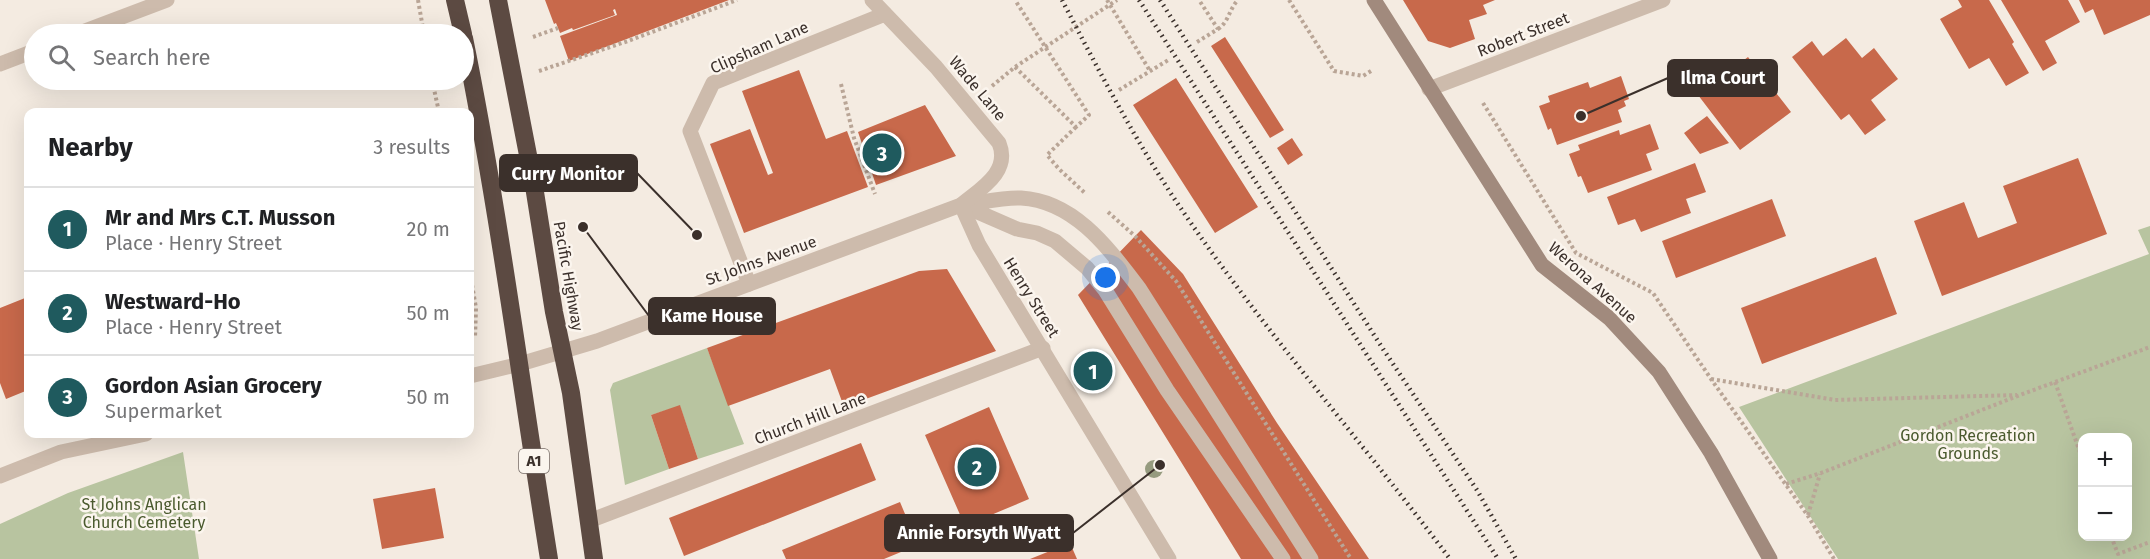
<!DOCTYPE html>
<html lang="en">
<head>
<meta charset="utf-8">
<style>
  body { margin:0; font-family:"Fira Sans",sans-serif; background:#f2f2f2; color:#202124 }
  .controls { position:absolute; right:18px; bottom:18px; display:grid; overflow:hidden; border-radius:12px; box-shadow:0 6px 24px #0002 }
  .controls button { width:54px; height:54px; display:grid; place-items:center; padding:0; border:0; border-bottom:2px solid #e0e0e0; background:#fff; color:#202124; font:30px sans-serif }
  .you { position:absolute; left:1106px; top:278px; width:21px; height:21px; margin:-15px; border:4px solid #fff; border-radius:50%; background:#1a73e8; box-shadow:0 0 0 9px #1a73e833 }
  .badge { display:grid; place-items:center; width:39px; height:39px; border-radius:50%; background:#1f5a5e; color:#fff; font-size:20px; font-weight:700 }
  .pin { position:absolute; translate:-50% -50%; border:3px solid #fff; box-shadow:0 2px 6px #0006 }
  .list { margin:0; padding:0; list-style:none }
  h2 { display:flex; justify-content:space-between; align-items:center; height:78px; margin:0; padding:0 24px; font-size:26px }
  h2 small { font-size:20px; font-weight:400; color:#757577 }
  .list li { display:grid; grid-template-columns:39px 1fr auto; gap:18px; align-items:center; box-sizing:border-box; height:84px; padding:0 24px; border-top:2px solid #e0e0e0 }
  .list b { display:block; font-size:22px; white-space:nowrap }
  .list p { margin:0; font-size:20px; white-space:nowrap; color:#757577 }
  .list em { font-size:20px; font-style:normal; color:#757577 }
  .icon { flex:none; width:33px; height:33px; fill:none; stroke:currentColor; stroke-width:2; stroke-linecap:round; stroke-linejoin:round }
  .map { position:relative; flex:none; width:2150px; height:559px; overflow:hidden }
  .search { position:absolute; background:#fff; box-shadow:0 6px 24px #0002; left:24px; top:24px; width:450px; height:66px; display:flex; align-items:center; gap:15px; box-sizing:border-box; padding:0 21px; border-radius:33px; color:#757577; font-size:22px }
  .panel { position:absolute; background:#fff; box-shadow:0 6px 24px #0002; left:24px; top:108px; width:450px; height:330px; border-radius:12px }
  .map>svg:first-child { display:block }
  .green { fill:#b8c4a0; fill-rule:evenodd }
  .building { fill:#c8694b }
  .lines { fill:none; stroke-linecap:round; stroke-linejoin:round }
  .path { stroke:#b9a596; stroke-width:4; stroke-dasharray:3 3; stroke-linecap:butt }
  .lane { stroke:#cdbbac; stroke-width:15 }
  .street { stroke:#cdbbac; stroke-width:15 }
  .secondary { stroke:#a18a7d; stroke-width:15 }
  .highway { stroke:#5c4a42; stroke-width:18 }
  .rail { stroke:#3b302b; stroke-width:4.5; stroke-dasharray:1.5 4.5; stroke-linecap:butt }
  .tree { fill:#969b7f }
  .labels { text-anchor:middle; stroke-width:5; stroke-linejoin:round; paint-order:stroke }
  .shield { fill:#fbf5ee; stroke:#756b66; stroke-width:1.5 }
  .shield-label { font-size:15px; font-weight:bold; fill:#3b302b }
  .street-label { font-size:16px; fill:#3b302b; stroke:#fbf5ee }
  .park-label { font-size:16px; fill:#4a5a2e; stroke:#fbf5ee }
  .leader { fill:none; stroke:#3b302b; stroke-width:2 }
  .callout-dot { fill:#3b302b; stroke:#fbf5ee; stroke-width:2 }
  .callout { fill:#3b302b; stroke:#3b302b; stroke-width:2 }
  .callout-label { font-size:18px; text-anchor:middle; font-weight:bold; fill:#fff }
</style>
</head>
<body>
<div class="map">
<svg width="2150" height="559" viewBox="0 0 2150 559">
  <rect width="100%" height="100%" fill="#f4ebe1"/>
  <path class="green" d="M2150,226V559H1838L1739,407L2149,254L2138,230ZM2082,438H2128V536H2082Z
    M707,348L744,444L698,459L680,406L651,415L669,469L625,485L610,390L613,383Z
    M183,452L199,559H0V524L68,493Z"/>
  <path class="building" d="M545,0H729L569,61L560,36L617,15L615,9L613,10L615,15L573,30L572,28L560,33L556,23L554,24Z
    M1403,0H1495L1483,5L1487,14L1469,20L1475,39L1450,48L1428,41Z
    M1958,0H1989L2014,42L2012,44L2029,73L2006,86L1989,58L1969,69L1940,19L1962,7Z
    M2001,0H2068L2080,22L2045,41L2057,63L2043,71Z
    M2079,0H2150V15L2104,35L2093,9L2085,13Z
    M1225,37L1284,130L1270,138L1211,46Z
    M1846,38L1862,58L1874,48L1898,79L1871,100L1886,120L1865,135L1849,114L1841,120L1792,57L1812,41L1823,56Z
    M1748,57L1791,112L1740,150L1698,95L1715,82L1711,76L1727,63L1732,69Z
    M799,70L826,139L847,131L868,187L744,233L710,144L750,129L768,175L773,173L742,91Z
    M1621,76L1629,99L1624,101L1626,106L1618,110L1622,122L1557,145L1551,128L1548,130L1539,106L1550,102L1548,96L1588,82L1590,88Z
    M1176,78L1258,207L1215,233L1133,105Z
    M925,105L956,156L876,185L858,132Z
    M1707,116L1729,143L1700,154L1684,133Z
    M1650,124L1659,149L1646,154L1652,170L1588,193L1581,176L1578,177L1569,154L1580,150L1578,145L1619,130L1620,135Z
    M1292,138L1303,155L1288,165L1277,148Z
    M2078,158L2107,234L1942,296L1914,221L1964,202L1978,238L2017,223L2003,186Z
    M1695,163L1706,192L1686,199L1691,213L1641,232L1635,219L1618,225L1607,197Z
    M1772,199L1786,236L1676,278L1662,241Z
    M1141,230L1183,274L1277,423L1369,559H1241L1078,295Z
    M1876,257L1897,314L1762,364L1741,308Z
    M947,269L996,351L844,407L830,369L728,406L707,348L919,271Z
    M25,298L28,308V390L6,399L0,383V308Z
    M680,405L698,459L669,469L651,415Z
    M989,407L1029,499L965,526L925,435Z
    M861,443L876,480L684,556L669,518Z
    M435,488L444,538L382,549L373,499Z
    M900,502L918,545L884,559H786L782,550Z
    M1070,543L1077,559H1030Z"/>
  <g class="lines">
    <path class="path" d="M418,0L424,34
      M1107,0L1150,71
      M1289,0L1334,71L1363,76L1371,71
      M1218,29C1229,22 1229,9 1238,0
      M533,37L558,28
      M1197,42L1218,29L1199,0
      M1015,67L1076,127L1089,115L1015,0
      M539,71L628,41L737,0
      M432,80L439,112
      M841,84L854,138L875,194
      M992,86L1015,67L1117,0
      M1119,90L1170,59
      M1483,103L1576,253L1653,293L1711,379L1808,516L1834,559
      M1076,127L1047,155L1059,169L1086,194
      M1108,212L1135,236L1176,281L1351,559
      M470,273L476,308L475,338
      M1711,379L1835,400L2017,395
      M2055,382L2082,458
      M1786,484L1821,473L2020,395L2150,347
      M1808,515L1820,474
      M2111,536L2118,554L2150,542"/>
    <path class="lane" d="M961,205C980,203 1002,197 1021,198C1075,201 1109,249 1139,288L1311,559
      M964,206L1017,229L1037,233L1055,241L1087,268L1105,290L1167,390L1283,559
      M749,284L690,131L713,83L885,14
      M589,521L1043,348"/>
    <path class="street" d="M77,34L167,0
      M0,64L34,51
      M1429,89L1663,0
      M961,205L979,245L1169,559
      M470,376L520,364L597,341L961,205C980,189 1011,172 999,143L936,67L872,0
      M0,476L61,452L146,434"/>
    <path class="secondary" d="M1374,0L1542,265L1609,318L1659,372L1711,453L1770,559"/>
    <path class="highway" d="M455,0L463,34
      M498,0L534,186L554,312L571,393L594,559
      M464,38C499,211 521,385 549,559"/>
    <path class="rail" d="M1062,0C1100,73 1138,146 1184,213C1266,333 1363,443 1450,559
      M1139,0L1498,559
      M1160,0L1383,349L1477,490L1516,559"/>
  </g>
  <g class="tree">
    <circle cx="1084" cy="377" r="9"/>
    <circle cx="1154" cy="469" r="9"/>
  </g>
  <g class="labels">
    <rect class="shield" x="519" y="449" width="30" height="24" rx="4.5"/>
    <g class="shield-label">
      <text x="534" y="466">A1</text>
    </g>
    <g class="street-label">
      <text transform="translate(1523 34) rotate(-21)" y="6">Robert Street</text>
      <text transform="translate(759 47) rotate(-24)" y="6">Clipsham Lane</text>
      <text transform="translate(978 88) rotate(50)" y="6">Wade Lane</text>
      <text transform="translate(761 260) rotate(-20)" y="6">St Johns Avenue</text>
      <text transform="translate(569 276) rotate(80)" y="6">Pacific Highway</text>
      <text transform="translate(1593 282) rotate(42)" y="6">Werona Avenue</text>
      <text transform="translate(1032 297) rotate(58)" y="6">Henry Street</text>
      <text transform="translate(810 418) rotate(-21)" y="6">Church Hill Lane</text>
    </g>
    <g class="park-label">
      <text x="1968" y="441">Gordon Recreation<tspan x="1968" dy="18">Grounds</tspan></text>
      <text x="144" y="510">St Johns Anglican<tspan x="144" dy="18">Church Cemetery</tspan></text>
    </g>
  </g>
  <path class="leader" d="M1581 116L1668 78M697 235L637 173M583 227L649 316M1160 465L1073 533"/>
  <g class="callout-dot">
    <circle cx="1581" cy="116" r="6"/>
    <circle cx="697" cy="235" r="6"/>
    <circle cx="583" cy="227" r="6"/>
    <circle cx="1160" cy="465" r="6"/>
  </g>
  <g class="callout">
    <rect x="1668" y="60" width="109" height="36" rx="6"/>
    <rect x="500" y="155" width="137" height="36" rx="6"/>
    <rect x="649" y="298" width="126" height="36" rx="6"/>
    <rect x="885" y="515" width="188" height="36" rx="6"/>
  </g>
  <g class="callout-label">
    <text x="1723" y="84">Ilma Court</text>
    <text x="568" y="180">Curry Monitor</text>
    <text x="712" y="322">Kame House</text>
    <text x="979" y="539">Annie Forsyth Wyatt</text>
  </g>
</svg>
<div class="controls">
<button>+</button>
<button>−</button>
</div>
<div class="you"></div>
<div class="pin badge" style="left:1093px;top:371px">1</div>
<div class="pin badge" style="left:977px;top:467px">2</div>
<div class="pin badge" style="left:882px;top:153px">3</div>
<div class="search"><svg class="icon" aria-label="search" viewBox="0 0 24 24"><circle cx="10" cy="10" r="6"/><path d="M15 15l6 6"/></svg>Search here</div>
<section class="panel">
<h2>Nearby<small>3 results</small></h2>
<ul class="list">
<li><span class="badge">1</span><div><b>Mr and Mrs C.T. Musson</b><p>Place · Henry Street</p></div><em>20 m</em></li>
<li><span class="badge">2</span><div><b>Westward-Ho</b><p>Place · Henry Street</p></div><em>50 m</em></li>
<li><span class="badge">3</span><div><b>Gordon Asian Grocery</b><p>Supermarket</p></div><em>50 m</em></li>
</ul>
</section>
</div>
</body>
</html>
